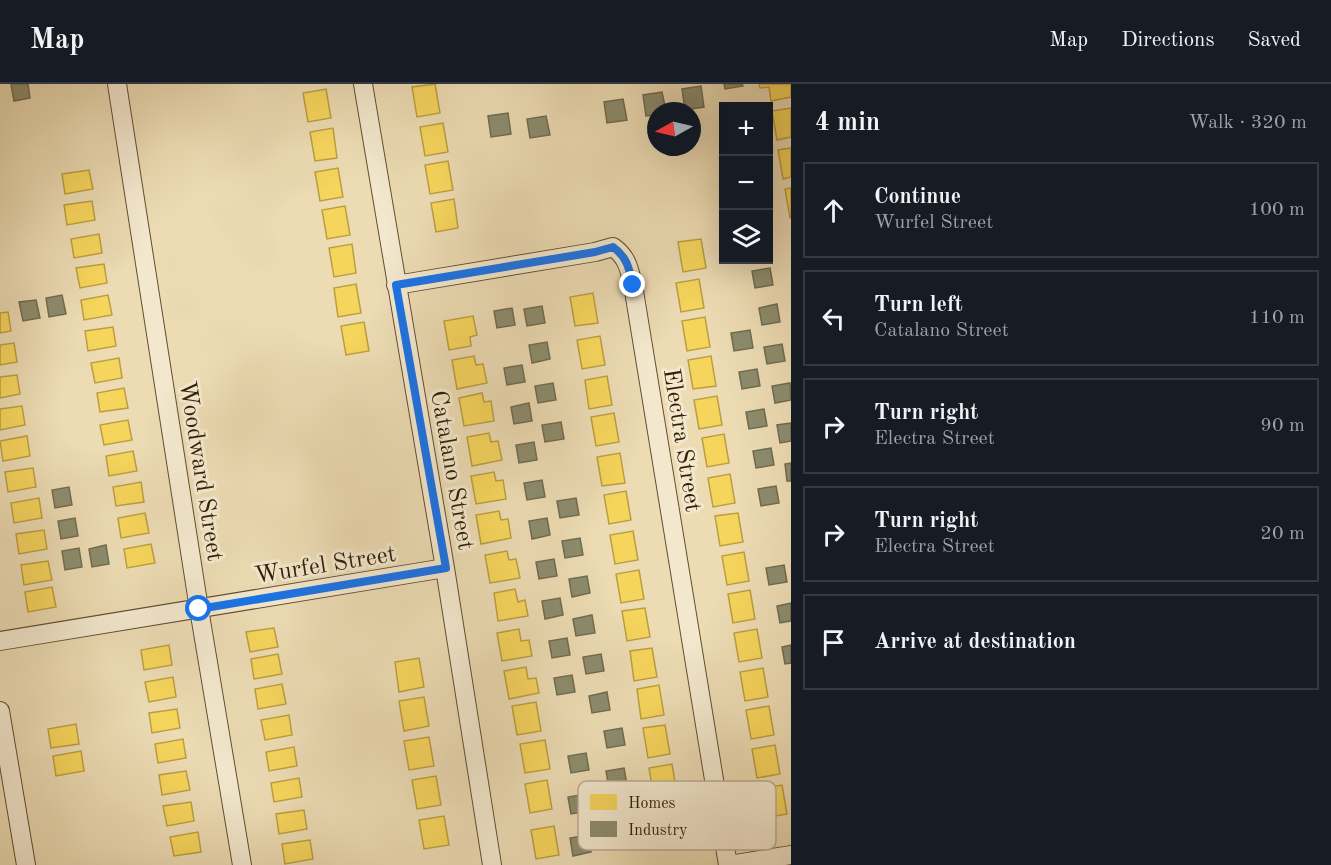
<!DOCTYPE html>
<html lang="en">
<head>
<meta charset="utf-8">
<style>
  body { margin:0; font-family:"Old Standard TT",serif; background:#242831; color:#f1f3f6 }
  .controls { position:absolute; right:18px; top:18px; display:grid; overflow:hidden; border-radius:0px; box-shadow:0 6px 24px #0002 }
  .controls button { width:54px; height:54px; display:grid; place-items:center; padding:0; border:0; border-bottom:2px solid #363941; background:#171b24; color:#f1f3f6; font:30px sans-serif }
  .compass { position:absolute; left:647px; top:18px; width:54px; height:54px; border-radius:50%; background:#171b24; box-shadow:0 6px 24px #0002; rotate:262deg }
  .stop { position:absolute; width:18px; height:18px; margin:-14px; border:4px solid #1a73e8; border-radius:50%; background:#fff }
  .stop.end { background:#1a73e8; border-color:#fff; box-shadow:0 2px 6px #0008 }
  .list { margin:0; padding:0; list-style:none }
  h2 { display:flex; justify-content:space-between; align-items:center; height:78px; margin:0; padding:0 24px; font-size:26px }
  h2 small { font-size:20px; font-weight:400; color:#9ea1a6 }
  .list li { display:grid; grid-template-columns:39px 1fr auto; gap:18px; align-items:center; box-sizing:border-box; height:96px; margin:0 12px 12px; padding:0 12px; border:2px solid #363941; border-radius:0px }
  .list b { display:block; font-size:22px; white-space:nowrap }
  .list p { margin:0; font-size:20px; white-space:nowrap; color:#9ea1a6 }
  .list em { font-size:20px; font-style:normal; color:#9ea1a6 }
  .icon { flex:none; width:33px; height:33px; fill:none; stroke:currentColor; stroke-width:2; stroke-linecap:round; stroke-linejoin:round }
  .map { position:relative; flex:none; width:791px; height:781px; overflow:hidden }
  header { display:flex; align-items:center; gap:36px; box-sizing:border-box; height:84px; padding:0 30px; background:#171b24; border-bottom:2px solid #363941 }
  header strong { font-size:28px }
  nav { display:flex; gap:33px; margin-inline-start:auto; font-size:21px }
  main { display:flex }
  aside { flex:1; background:#171b24 }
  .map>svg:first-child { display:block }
  .homes { fill:#f6d55c; stroke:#bb9e42; stroke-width:1.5 }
  .industry { fill:#8c8c6e; stroke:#716b4e; stroke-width:1.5 }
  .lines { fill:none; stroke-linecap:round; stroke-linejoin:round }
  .street-casing { stroke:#604e30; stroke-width:20 }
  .street { stroke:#f3e8ce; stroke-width:18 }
  .route { stroke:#1a73e8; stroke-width:8 }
  .labels { text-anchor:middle; stroke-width:6; stroke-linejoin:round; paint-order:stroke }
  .street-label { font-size:24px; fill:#311f05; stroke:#f3e8ce }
  .key { fill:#f3e8ce; stroke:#b9ac92; stroke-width:1.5 }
  .key-label { font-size:16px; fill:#311f05 }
</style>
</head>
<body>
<header>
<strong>Map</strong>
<nav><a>Map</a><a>Directions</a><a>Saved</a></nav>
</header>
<main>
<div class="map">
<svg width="791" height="781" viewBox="0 0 791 781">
  <rect width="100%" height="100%" fill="#ecdbb3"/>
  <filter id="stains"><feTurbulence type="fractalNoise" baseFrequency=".00333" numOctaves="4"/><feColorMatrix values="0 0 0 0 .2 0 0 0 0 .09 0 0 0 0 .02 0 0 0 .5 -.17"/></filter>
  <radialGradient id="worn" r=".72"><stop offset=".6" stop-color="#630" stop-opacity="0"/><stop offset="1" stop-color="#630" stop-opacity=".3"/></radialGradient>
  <path class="homes" d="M435,0L440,29L417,33L412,3Z
    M759,0H791V13L771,17L769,3L760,4Z
    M326,5L331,34L308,38L303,9Z
    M791,24V53L777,56L772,27Z
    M443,39L448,68L425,72L420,43Z
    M333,44L337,74L315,77L310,48Z
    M791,64V93L783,95L778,66Z
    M448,77L453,106L430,110L425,81Z
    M338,84L343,113L320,117L315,88Z
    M89,86L93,105L65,110L62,90Z
    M791,104V134H790L785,105Z
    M454,115L458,144L436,148L431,119Z
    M92,117L95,136L67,141L64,121Z
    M345,122L350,151L327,155L322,126Z
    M99,150L102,169L74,174L71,155Z
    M701,155L706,184L683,188L678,158Z
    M352,160L356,189L334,193L329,164Z
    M104,180L107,199L80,204L76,184Z
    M699,195L704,224L681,228L676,199Z
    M356,200L361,229L338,233L334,204Z
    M593,209L598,239L575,242L570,213Z
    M108,211L112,231L84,236L81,216Z
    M8,228L11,247L0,249V229Z
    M473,232L477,251L470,253L471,262L449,266L444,237Z
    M705,233L710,263L687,267L682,237Z
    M364,238L369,267L346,271L341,242Z
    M113,243L116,262L88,267L85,247Z
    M600,252L605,281L582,285L577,256Z
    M14,259L17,278L0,281V261Z
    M474,272L476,281L483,280L487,299L457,305L452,276Z
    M711,272L716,302L693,305L688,276Z
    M119,274L122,294L95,299L91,279Z
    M17,291L20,310L0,314V293Z
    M607,292L612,321L589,325L585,296Z
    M124,304L128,324L100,328L97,309Z
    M482,309L484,318L491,317L494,337L464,342L459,314Z
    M717,312L722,341L699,345L694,316Z
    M22,322L25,341L0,346V325Z
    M614,329L619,358L596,362L591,333Z
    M128,336L132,356L104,361L100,341Z
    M489,349L491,358L498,357L502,376L472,382L467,353Z
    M724,350L729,379L707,383L702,354Z
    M27,352L30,372L3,377L0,357Z
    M133,367L137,387L109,392L106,372Z
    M620,369L625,399L602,402L597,373Z
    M33,384L36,403L8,408L5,388Z
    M494,388L496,397L503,396L506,415L476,420L471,392Z
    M730,390L735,419L713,423L708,394Z
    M141,398L144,418L116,422L113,403Z
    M626,407L631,436L609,440L604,411Z
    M39,414L42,434L14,439L11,419Z
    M499,427L501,436L508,435L511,454L481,460L476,431Z
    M145,429L149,449L121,454L118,434Z
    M738,429L743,458L720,462L715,432Z
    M44,446L47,465L19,470L16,450Z
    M633,447L638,476L615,480L610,451Z
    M151,460L155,479L127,484L124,465Z
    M507,467L509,476L516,475L520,494L490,499L485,471Z
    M744,468L749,497L727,501L722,472Z
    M48,477L52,496L24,501L21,481Z
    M639,486L644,515L621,519L616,490Z
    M52,503L56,523L28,528L25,508Z
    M515,505L518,518L525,516L528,532L498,537L494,509Z
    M750,506L755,535L733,539L728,510Z
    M645,524L650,553L627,557L622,527Z
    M274,544L278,563L250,568L246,548Z
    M519,545L521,557L529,556L532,572L502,577L497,549Z
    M757,545L762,574L739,578L734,549Z
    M169,561L172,581L144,586L141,566Z
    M652,564L657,593L634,597L630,567Z
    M278,570L282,590L254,595L251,575Z
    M419,574L424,603L399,608L395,578Z
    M526,583L528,595L536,594L539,609L509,615L504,587Z
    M763,584L768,613L745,617L740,588Z
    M173,593L176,613L149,618L145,598Z
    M282,600L286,620L258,625L255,605Z
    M659,601L664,631L641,635L637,605Z
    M424,613L429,642L404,647L399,617Z
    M536,618L541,647L517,651L512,622Z
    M769,622L774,651L751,655L746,626Z
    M177,625L180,644L152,649L149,629Z
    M289,631L292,651L265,656L261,636Z
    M76,640L79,660L51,664L48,645Z
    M665,641L670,670L648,674L643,644Z
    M429,653L434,682L409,686L404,657Z
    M183,655L186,674L158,679L155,660Z
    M545,656L550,685L525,689L520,660Z
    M775,661L780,690L757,694L752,665Z
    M294,663L297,682L269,687L266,668Z
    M81,667L84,687L56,692L53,672Z
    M672,680L677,709L654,713L649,684Z
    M186,687L190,706L162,711L159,691Z
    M436,692L441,721L417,725L412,696Z
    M299,694L302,713L274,718L271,699Z
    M547,696L552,725L530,729L525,700Z
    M782,701L787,730L765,734L760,705Z
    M191,718L194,737L167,742L163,722Z
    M304,726L307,745L279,750L276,730Z
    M444,732L449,761L424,765L419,736Z
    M554,742L559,771L536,775L531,746Z
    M198,748L201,768L174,772L170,753Z
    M310,756L313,775L285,780L282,760Z"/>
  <path class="industry" d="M11,0H28L30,14L14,17Z
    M724,0H742L743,2L725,5Z
    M701,2L704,23L685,26L682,5Z
    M662,8L666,27H656V31L646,32L643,11Z
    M623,15L627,36L607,39L604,18Z
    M508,29L511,50L491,53L488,32Z
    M546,32L550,51L530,54L527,35Z
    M770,184L773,201L755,204L752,187Z
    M62,211L66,230L49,233L46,214Z
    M36,216L40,234L23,237L19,218Z
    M777,220L780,238L762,241L759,224Z
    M542,222L545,239L527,242L524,225Z
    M512,224L515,241L497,244L494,227Z
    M750,246L753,264L734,267L731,249Z
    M547,258L550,275L532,279L529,261Z
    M782,260L785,277L767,280L764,263Z
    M522,281L525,298L507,301L504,284Z
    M757,285L760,302L742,305L739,288Z
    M553,299L556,316L538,319L535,302Z
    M790,299L791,316L775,319L772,302Z
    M529,319L532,337L514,340L511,323Z
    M764,325L767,342L749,345L746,328Z
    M561,338L564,355L545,358L542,341Z
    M791,339V357L780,359L777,341Z
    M534,358L537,376L519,379L516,361Z
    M771,364L774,381L756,384L753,367Z
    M791,379V397H787L785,380Z
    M542,396L545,413L527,416L524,399Z
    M776,402L779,419L761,422L758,405Z
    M69,403L72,421L55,424L52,406Z
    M576,414L579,431L560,434L557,417Z
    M75,434L78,452L61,455L58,437Z
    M547,434L550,451L532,455L529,437Z
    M580,454L583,471L565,474L562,457Z
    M106,461L109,480L92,483L89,465Z
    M79,464L82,483L65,486L62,467Z
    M554,475L557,492L539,495L536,478Z
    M784,481L787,498L769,501L766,484Z
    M587,492L590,509L572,513L569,495Z
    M560,514L563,531L545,535L542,517Z
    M791,519V537L780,539L777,522Z
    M592,531L595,549L576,552L573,535Z
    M567,554L570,571L552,574L549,557Z
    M791,561V579L785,580L782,563Z
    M601,570L604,587L586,590L583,573Z
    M572,591L575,608L557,611L554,594Z
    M607,608L610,626L592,629L589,612Z
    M622,644L625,661L607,664L604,647Z
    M586,669L589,686L571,689L568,672Z
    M624,684L627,701L609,704L606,687Z
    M586,710L589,727L571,730L568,713Z
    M588,751L591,768L573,772L570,754Z"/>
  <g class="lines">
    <defs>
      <path id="street" d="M117,0L199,525L242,781
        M363,0L445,484L492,781
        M396,201L595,168L613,163C627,173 629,184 633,201L728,781
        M0,557L445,484
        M0,627L26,781
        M729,781L791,771"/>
    </defs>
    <use href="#street" class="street-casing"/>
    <use href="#street" class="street"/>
  </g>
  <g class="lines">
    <path class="route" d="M199,525L446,484L396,201L595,168L613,163C627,173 629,184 633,201"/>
  </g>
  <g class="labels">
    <g class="street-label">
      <text transform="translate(683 356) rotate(81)" y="8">Electra Street</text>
      <text transform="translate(453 386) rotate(80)" y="8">Catalano Street</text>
      <text transform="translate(202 387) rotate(81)" y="8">Woodward Street</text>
      <text transform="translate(325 480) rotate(-9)" y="8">Wurfel Street</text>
    </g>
  </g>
  <rect x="578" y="697" width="198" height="69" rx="9" class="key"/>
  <rect x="590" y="710" width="27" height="16" fill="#f6d55c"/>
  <rect x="590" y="737" width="27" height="16" fill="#8c8c6e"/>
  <g class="key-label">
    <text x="628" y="724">Homes</text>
    <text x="628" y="751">Industry</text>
  </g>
  <rect width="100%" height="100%" filter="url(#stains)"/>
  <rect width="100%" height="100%" fill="url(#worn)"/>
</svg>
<div class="controls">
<button>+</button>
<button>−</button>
<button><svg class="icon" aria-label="layers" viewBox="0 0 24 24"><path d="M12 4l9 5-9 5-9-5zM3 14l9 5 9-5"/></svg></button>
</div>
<svg class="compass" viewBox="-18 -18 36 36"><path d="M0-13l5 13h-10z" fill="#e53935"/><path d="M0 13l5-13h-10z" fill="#9ea1a6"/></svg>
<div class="stop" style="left:199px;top:525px"></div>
<div class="stop end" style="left:633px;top:201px"></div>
</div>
<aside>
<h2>4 min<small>Walk · 320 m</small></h2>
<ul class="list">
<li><svg class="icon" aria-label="ahead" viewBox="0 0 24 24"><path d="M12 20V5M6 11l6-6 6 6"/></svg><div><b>Continue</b><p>Wurfel Street</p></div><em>100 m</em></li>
<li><svg class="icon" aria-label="left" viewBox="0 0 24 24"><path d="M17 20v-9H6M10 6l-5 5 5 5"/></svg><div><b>Turn left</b><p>Catalano Street</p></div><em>110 m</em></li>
<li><svg class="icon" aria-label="right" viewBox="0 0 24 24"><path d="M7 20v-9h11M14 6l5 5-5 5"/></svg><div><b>Turn right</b><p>Electra Street</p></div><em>90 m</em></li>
<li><svg class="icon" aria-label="right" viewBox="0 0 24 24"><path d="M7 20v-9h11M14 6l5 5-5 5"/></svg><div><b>Turn right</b><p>Electra Street</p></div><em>20 m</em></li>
<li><svg class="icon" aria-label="arrive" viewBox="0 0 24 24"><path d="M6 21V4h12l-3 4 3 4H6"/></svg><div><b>Arrive at destination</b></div></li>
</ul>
</aside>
</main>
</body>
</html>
